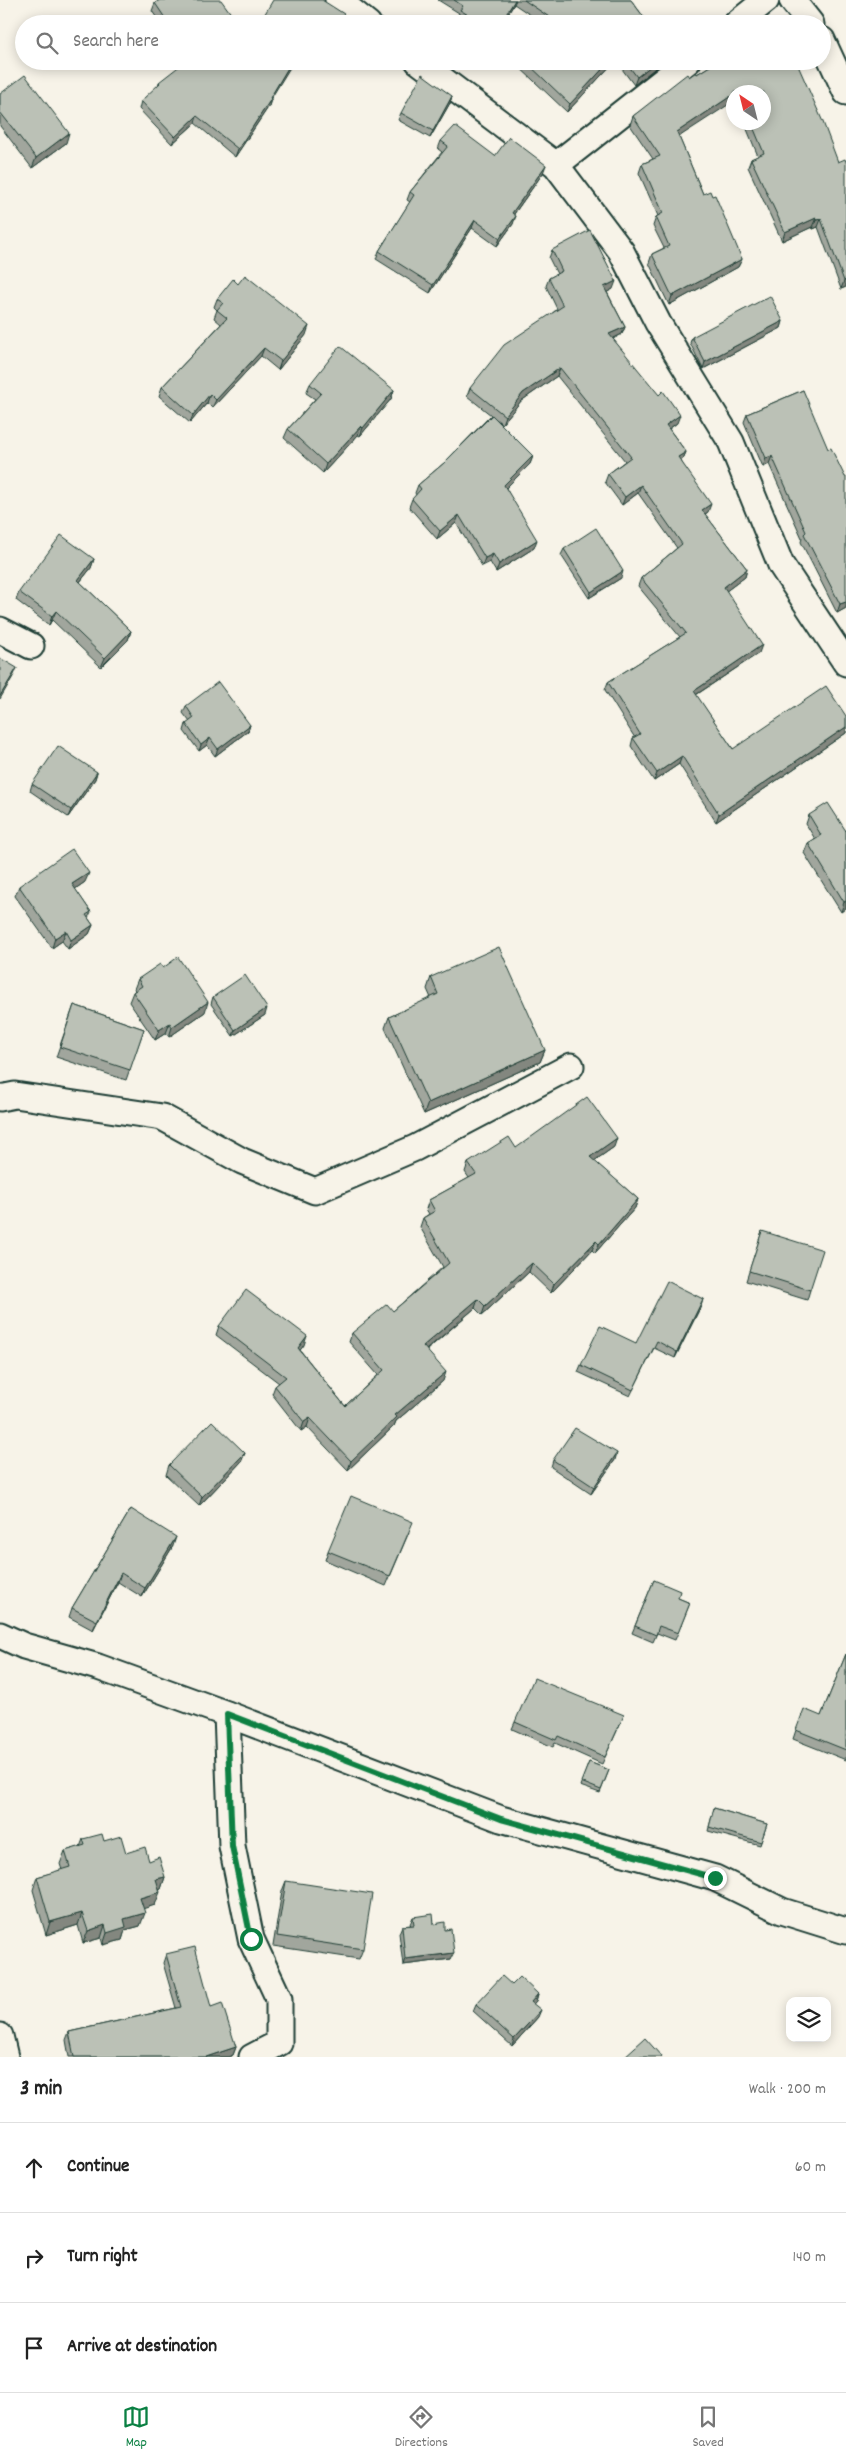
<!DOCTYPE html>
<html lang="en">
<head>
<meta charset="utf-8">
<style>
  body { margin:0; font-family:Dekko,sans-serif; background:#f2f2f2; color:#222 }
  .controls { position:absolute; right:15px; bottom:15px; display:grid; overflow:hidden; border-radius:10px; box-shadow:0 2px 12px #0003 }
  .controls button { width:45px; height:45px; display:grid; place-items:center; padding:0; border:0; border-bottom:1px solid #e0e0e0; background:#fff; color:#222; font:25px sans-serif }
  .compass { position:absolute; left:726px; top:85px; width:45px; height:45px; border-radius:50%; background:#fff; box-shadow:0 2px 12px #0003; rotate:325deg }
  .stop { position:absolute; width:15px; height:15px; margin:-11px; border:4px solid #0b8043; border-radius:50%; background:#fff }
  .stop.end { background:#0b8043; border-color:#fff; box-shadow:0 1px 5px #0008 }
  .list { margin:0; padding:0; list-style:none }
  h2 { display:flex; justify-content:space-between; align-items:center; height:65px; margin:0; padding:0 20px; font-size:21px }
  h2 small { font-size:16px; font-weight:400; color:#767676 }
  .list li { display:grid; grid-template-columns:32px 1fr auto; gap:15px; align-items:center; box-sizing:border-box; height:90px; padding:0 20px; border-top:1px solid #e0e0e0 }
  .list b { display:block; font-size:19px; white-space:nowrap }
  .list em { font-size:16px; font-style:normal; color:#767676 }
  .icon { flex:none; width:28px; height:28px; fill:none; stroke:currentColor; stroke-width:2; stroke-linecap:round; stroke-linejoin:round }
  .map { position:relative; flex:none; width:846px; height:2057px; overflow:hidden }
  .search { position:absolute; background:#fff; box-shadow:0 2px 12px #0003; left:15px; right:15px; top:15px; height:55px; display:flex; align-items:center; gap:12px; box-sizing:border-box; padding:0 18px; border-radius:28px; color:#767676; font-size:19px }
  .sheet { height:335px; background:#fff }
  nav { display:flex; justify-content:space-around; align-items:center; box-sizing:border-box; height:70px; border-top:1px solid #e0e0e0; background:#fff; font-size:14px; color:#767676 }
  nav a { display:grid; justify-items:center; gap:2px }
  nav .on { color:#0b8043 }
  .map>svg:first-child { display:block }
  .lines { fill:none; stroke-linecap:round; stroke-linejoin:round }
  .minor-casing { stroke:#1f3d34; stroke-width:29 }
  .minor { stroke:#f7f3e8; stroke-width:25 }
  .wall { fill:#a1a69d; stroke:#1f3d34 }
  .shaded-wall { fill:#83877f; stroke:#1f3d34 }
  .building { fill:#bbc1b6; stroke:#1f3d34 }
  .route { stroke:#0b8043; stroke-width:6 }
</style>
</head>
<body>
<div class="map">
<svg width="846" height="2057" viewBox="0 0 846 2057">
  <rect width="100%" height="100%" fill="#f7f3e8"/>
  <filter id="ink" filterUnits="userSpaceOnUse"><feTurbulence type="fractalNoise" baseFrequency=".02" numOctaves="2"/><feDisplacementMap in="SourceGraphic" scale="10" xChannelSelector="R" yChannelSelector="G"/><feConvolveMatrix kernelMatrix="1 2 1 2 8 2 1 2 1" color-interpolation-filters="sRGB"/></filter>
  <g filter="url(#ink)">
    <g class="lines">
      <defs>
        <path id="minor" d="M338,0L368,24
          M792,0L811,24
          M736,24L766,0
          M822,40L846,92
          M418,61L556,165L621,251L658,323L731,442L781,565L846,663
          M556,165L688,61
          M0,630L31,646
          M0,1098L15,1095L162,1117L242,1161L315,1191L415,1148L571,1066
          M0,1635L24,1646L98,1667L227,1714L501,1819L715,1878L782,1911L846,1931
          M227,1714L232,1846L251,1939L279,1999V2043L252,2057
          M0,2036L5,2057"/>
      </defs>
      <use href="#minor" class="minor-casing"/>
      <use href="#minor" class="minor"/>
    </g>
    <path class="wall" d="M438,0H631L649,24H544L514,4L502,24H467L457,18L459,13Z
      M155,3L232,15L246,24H161L152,11Z
      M519,61H615L567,112L517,65Z
      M616,61H664L634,85Z
      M718,61H799L797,64L846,287L841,289L818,227L813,229L812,227L782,241L748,167L751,159L758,156L744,122H764V92H734L679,137L703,194L742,259L738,267L669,305L649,263L652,254L664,248L653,226L656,217L658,216L639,173L642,164L653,159L630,125L633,116L689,77L697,74Z
      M159,82L271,99L269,106L235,157L195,123L172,144L139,109L141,101L158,86Z
      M0,94L66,143L32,168L0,126Z
      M452,96L450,103L430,138L398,120L401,113Z
      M441,141L495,156L543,173L514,214L513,224L497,246L472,228L430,293L376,259L379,251L410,202L407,200L410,192L442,152L438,149Z
      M552,250L613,289L607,292L625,327L622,334L613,339L677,423L669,429L686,452L683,459L681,461L708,512L705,514L747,569L745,577L726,591L759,653L696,695L733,749L846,716V733L716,822L679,764L654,781L631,746L633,738H635L605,690L608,682L680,637L638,586L641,578L677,548L638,493L622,505L605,482L608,474L625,461L557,376L521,401L502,424L496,419L533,456L530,464L506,488L534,548L496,572L490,562L482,566L456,523L437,539L409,507L412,499L416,495L415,493L418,485L444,463L491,415L467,396L470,388L557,309L546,286L549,278L557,274L549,258Z
      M238,284L306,335L278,370L261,356L212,408L207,403L190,423L159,396L162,387L221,324L214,318L217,310L214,307L217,299Z
      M783,321L781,328L703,369L690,343L692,337Z
      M310,384L394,390L391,399L360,436L358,435L323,473L284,438L288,429L315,399L306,393Z
      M803,390L846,608L837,613L801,542L802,538L769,464L763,467L744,422L747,414Z
      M564,549L621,578L589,598L561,555Z
      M94,559L91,568L80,582L131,631L128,640L101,667L52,620L49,625L16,600L19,592Z
      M186,706L250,725L248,731L215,756L207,745L199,751L184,731L186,724L190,722L183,713Z
      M97,772L95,779L68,817L30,791L32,784Z
      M809,815L846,831V908L841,912L804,853L808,843L815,839L806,824Z
      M85,882L75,889L91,912L88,918L93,925L89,934L68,949L62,941L52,948L15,896L19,886Z
      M163,968L205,1012L169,1037L166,1033L155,1040L129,1002L133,992L135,990L134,989L138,979Z
      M431,977L545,1050L540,1062L424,1114L385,1028L389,1017L431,998L427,989Z
      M213,997L265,1015L233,1036L211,1004Z
      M74,1005L144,1029L126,1080L56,1057Z
      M614,1147L594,1161L638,1199L635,1208L595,1253L592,1250L551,1293L529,1272L482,1315L475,1308L427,1350L443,1381L396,1421L394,1426L348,1470L307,1427L301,1431L272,1394L275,1386L279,1383L216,1335L219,1326L304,1345L300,1350L345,1406L378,1375L349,1342L352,1333L393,1311L443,1267L420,1227L423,1218L429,1214L426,1209L429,1200L469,1178L465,1172L468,1163L516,1148Z
      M762,1231L810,1290L807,1300L746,1281Z
      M703,1299L701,1306L675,1358L654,1348L630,1396L578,1372L581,1365L636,1343Z
      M245,1453L241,1462L199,1506L166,1475L169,1465Z
      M553,1460H615L591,1494L551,1467Z
      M131,1509L173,1546L142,1597L118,1582L93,1630L69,1617L72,1608Z
      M409,1532L386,1586L325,1560L328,1551Z
      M654,1580L678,1598L690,1603L675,1640L657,1633L653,1642L632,1633Z
      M846,1654V1760L793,1739L796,1730L821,1716Z
      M515,1722H621L602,1764L555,1743L553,1747L512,1729Z
      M589,1762L609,1770L600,1793L580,1786Z
      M714,1808L767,1824L760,1845L708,1831Z
      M83,1839L104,1841L126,1853L149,1861L165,1877L161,1889L159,1890L155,1905L143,1908L140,1926L125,1930L122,1940L103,1945L101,1938L83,1943L78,1925L46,1935L33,1890L37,1877L62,1870L60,1864L65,1851L80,1847Z
      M286,1881L363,1949L359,1959L273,1946L282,1891Z
      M413,1917L434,1924L445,1930L451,1959L403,1965L399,1933L402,1926L411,1925L410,1924Z
      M166,1954L211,2007L236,2047L233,2055L228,2057H69L66,2040L69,2032L176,2008L163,1963Z
      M512,1985L538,1994L536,2001L533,2004L538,2017L512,2046L473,2011L476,2004Z"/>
    <path class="shaded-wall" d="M515,0H516L514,4L502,24H500Z
      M292,61H294L267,105L270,98Z
      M610,61H615L567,112L570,104Z
      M657,61H664L634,85L637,77Z
      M734,94V101L674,140L677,132Z
      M452,96L450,103L430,138L433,131Z
      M271,99L269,106L235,157L238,149Z
      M197,116L195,123L172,144L175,137Z
      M69,133L66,143L32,168L36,158Z
      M546,165L543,173L509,221L512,213Z
      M516,216L513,224L497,246L500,238Z
      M816,218L812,227L782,241L785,232Z
      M821,219L818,227L813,229L816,220Z
      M475,220L472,228L430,293L433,285Z
      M742,259L738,267L669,305L672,296Z
      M846,280V287L841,289L844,281Z
      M616,281L613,289L602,295L604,287Z
      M783,321L781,328L703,369L705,362Z
      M309,326L306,335L278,370L281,361Z
      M625,327L622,334L606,342L609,334Z
      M264,348L261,356L212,408L216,400Z
      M560,368L557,376L521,401L502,424L505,416L523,393Z
      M394,390L391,399L360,436L363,428Z
      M210,394L207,403L190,423L193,415Z
      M680,415L677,423L663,433L666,425Z
      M361,426L358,435L323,473L326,464Z
      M686,452L683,459L675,465L678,457Z
      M533,456L530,464L501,493L504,485Z
      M772,456L769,464L763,467L766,458Z
      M641,485L638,493L622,505L625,497Z
      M711,504L708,512L699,518L702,510Z
      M459,515L456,523L437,539L440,531Z
      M537,540L534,548L496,572L499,564Z
      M493,554L490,562L482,566L485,558Z
      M94,559L91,568L75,588L78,580Z
      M747,569L745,577L721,595L724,587Z
      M623,571L621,578L589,598L591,592Z
      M846,602V608L837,613L840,604Z
      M56,611L52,620L49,625L52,616Z
      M131,631L128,640L101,667L105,658Z
      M762,645L759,653L691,698L694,691Z
      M17,668L14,675L0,699V696Z
      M250,725L248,731L215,756L218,749Z
      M846,727V733L716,822L719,814Z
      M210,738L207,745L199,751L201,745Z
      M682,756L679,764L654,781L657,773Z
      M97,772L95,779L68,817L71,810Z
      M89,873L85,882L68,894L72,884Z
      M846,901V908L841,912L844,902Z
      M93,925L89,934L68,949L71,940Z
      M66,931L62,941L52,948L55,938Z
      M208,1002L205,1012L169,1037L172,1027Z
      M267,1008L265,1015L233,1036L235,1030Z
      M170,1023L166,1033L155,1040L159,1030Z
      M545,1050L540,1062L424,1114L428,1103Z
      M617,1138L614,1147L587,1166L590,1157Z
      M638,1199L635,1208L595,1253L599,1244Z
      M596,1241L592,1250L551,1293L554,1284Z
      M532,1263L529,1272L482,1315L485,1306Z
      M478,1299L475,1308L420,1355L423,1346Z
      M703,1299L701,1306L675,1358L677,1352Z
      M307,1336L304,1345L295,1357L298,1348Z
      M446,1372L443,1381L396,1421L394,1426L348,1470L351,1461L395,1415Z
      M310,1418L307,1427L301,1431L304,1422Z
      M245,1453L241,1462L199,1506L202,1497Z
      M617,1453L615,1460L591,1494L594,1487Z
      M176,1537L173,1546L142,1597L145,1588Z
      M121,1573L118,1582L93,1630L97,1621Z
      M165,1877L161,1889L152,1892L156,1879Z
      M160,1892L155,1905L136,1911L140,1898Z
      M82,1913L78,1925L46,1935L50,1922Z
      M145,1913L140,1926L125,1930L122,1940L103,1945L107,1933L124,1919Z
      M105,1925L101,1938L83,1943L88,1931Z
      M454,1953L451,1959L403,1965L405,1959Z
      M538,1994L536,2001L529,2009L531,2002Z
      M541,2010L538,2017L512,2046L514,2039Z
      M236,2047L233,2055L228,2057H206Z"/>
    <path class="building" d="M160,0H221L232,15L246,24H169L155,3Z
      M273,0H322L344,14L338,24H259Z
      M454,0H515L500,24H483L460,10L463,6Z
      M524,0H631L649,24H552L555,21Z
      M186,61H292L270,98L271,99L238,149L197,116L175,137L141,101L160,83L159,82Z
      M525,61H610L570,104Z
      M625,61H657L637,77Z
      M718,61H796L823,122L838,162L845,159L846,162V280L844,281L821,219L816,220V218L785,232L751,159L764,153L751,122H764V92H734V94L677,132L703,194L710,191L712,196L715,195L742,259L672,296L652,254L669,246L656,217L663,213L642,164L660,156L633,116L687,74L689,77L696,72L697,74Z
      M422,74L452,96L433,131L401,113Z
      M25,75L69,133L36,158L0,112V94Z
      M455,126L495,156L509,137L546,165L512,213L516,216L500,238L475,220L433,285L379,251L414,195L410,192L448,146L441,141Z
      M590,230L616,281L604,287L625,327L609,334L659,395L663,391L680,415L666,425L686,452L678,457L711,504L702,510L747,569L724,587L762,645L694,691L733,749L826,686L846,716V727L719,814L682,756L657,773L633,738L640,734L608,682L686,633L641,578L682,544L641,485L625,497L608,474L631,457L560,368L523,393L505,416L470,388L504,345L563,306L549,278L562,271L552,250Z
      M245,275L309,326L281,361L264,348L216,400L210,394L193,415L162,387L227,318L217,310L223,303L217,299L233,279L238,284Z
      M770,296L783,321L705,362L692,337Z
      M340,346L394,390L363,428L361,426L326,464L288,429L321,393L310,384Z
      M803,390L828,449L831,448L845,477H846V602L840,604L804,534L806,532L772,456L766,458L747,414Z
      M492,415L533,456L504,485L537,540L499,564L493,554L485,558L459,515L440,531L412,499L421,489L418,485L444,463Z
      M596,528L623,571L591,592L564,549Z
      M61,535L94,559L78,580L131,631L105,658L56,611L52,616L19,592Z
      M0,658L17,668L0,696Z
      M218,682L250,725L218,749L210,738L201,745L186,724L194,718L186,706Z
      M58,746L97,772L71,810L32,784Z
      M828,803L846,831V901L844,902L808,843L821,835L809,815Z
      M72,849L89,873L72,884L91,912L86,915L93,925L71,940L66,931L55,938L19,886Z
      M499,947L545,1050L428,1103L389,1017L438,994L431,977Z
      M178,957L208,1002L172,1027L170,1023L159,1030L133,992L142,986L138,979L160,964L163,968Z
      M245,975L267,1008L235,1030L213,997Z
      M74,1005L144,1029L130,1070L60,1047Z
      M587,1097L617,1138L590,1157L638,1199L599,1244L596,1241L554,1284L532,1263L485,1306L478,1299L423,1346L446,1372L395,1415L397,1417L351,1461L310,1418L304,1422L275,1386L286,1377L219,1326L246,1290L307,1336L298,1348L345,1406L384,1370L352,1333L387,1304L393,1311L449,1263L423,1218L435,1211L429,1200L476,1174L468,1163L509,1137L516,1148Z
      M762,1231L823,1250L810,1290L749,1271Z
      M667,1281L703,1299L677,1352L657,1341L633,1390L581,1365L600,1326L636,1343Z
      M212,1421L245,1453L202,1497L169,1465Z
      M575,1428L617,1453L594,1487L553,1460Z
      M351,1496L413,1522L390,1576L328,1551Z
      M131,1509L176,1537L145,1588L121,1573L97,1621L72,1608Z
      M654,1580L680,1591L678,1598L690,1603L678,1633L659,1626L656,1635L635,1626Z
      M846,1654V1750L796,1730L804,1709L821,1716Z
      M534,1678L624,1715L605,1757L558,1736L556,1740L515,1722Z
      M589,1762L609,1770L601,1790L581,1782Z
      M714,1808L767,1824L761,1842L709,1827Z
      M102,1834L104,1841L121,1836L126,1853L145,1847L149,1861L159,1857L165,1877L156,1879L160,1892L140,1898L145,1913L124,1919L126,1927L107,1933L105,1925L88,1931L82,1913L50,1922L37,1877L70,1867L65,1851L85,1845L83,1839Z
      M286,1881L372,1894L363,1949L277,1936Z
      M433,1914L434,1924L445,1922V1930L451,1929L454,1953L405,1959L402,1926L414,1925L413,1917Z
      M195,1947L211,2007L222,2003L236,2047L206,2057H74L69,2032L181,2007L166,1954Z
      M502,1976L512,1985L520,1977L538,1994L531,2002L541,2010L514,2039L476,2004Z
      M645,2038L662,2057H624Z"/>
  </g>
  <g class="lines" filter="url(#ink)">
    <path class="route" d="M251,1939L232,1846L227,1714L501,1819L715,1878"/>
  </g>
</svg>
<div class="controls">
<button><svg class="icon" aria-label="layers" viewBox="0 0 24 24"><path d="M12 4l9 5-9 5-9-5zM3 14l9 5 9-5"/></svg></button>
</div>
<svg class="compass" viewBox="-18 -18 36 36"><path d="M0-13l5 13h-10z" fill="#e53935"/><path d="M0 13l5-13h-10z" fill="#767676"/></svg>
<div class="stop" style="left:251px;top:1939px"></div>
<div class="stop end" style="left:715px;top:1878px"></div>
<div class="search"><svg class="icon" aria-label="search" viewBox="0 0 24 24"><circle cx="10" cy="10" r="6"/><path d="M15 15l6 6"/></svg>Search here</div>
</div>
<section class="sheet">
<h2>3 min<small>Walk · 200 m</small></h2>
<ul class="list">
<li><svg class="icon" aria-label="ahead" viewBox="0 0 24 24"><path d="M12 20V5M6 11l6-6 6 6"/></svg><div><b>Continue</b></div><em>60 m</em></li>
<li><svg class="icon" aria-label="right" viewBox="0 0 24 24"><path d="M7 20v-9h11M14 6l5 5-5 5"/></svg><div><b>Turn right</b></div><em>140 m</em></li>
<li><svg class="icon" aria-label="arrive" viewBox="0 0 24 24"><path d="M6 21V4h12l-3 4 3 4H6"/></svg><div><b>Arrive at destination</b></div></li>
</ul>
</section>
<nav>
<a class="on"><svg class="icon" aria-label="map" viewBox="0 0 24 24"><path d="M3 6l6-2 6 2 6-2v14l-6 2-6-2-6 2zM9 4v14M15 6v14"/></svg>Map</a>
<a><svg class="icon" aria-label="directions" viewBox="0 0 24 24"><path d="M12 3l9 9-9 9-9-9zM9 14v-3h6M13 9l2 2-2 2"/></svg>Directions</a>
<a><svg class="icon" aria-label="saved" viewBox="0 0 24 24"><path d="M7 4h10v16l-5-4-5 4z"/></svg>Saved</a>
</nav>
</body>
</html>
